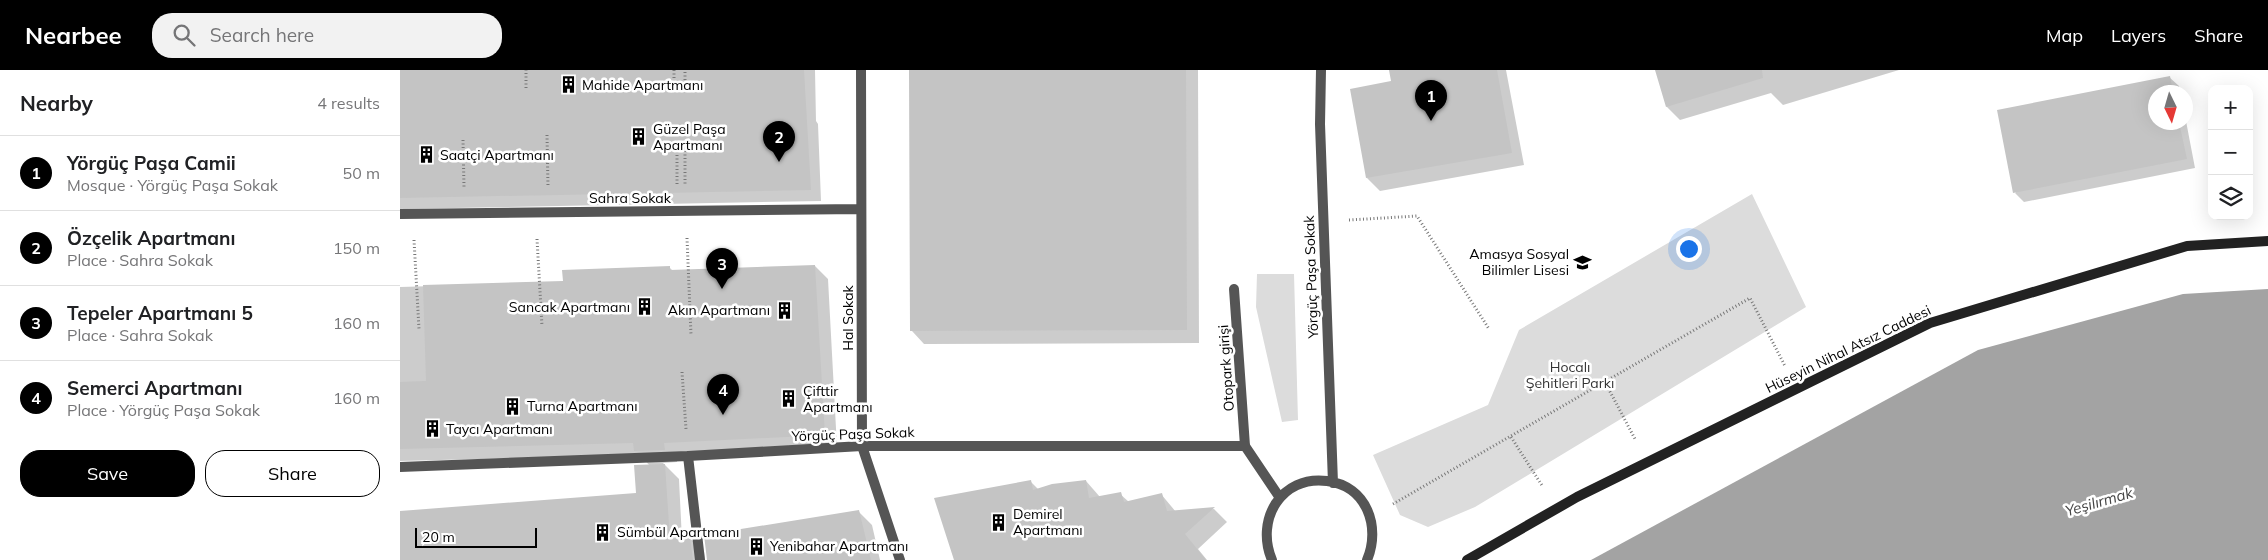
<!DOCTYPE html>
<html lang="en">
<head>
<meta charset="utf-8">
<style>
  body { margin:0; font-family:Mulish,sans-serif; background:#f2f2f2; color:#202124 }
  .controls { position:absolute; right:15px; top:15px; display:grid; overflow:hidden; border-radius:10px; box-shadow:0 5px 20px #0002 }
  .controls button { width:45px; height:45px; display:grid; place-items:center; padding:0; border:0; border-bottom:1px solid #e0e0e0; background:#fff; color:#202124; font:25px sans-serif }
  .compass { position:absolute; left:1748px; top:15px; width:45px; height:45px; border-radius:50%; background:#fff; box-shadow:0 5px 20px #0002; rotate:175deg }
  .scale { position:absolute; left:15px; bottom:12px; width:122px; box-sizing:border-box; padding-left:5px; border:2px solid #000; border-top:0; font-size:14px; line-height:18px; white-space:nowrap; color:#000; -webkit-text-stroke:4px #fff; paint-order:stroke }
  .you { position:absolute; left:1288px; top:178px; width:18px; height:18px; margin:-12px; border:4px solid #fff; border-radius:50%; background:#1a73e8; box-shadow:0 0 0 8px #1a73e833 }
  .badge { display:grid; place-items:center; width:32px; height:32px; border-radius:50%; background:#000; color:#fff; font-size:16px; font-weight:700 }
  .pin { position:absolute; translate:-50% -41px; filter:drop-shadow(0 1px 2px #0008) }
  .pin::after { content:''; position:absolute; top:26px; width:18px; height:15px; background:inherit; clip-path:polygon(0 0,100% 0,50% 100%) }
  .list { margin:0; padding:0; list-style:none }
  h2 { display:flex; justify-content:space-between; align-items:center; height:65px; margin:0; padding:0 20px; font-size:21px }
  h2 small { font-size:16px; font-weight:400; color:#757577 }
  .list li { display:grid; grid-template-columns:32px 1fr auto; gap:15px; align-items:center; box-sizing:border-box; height:75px; padding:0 20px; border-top:1px solid #e0e0e0 }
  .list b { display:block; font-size:19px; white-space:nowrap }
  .list p { margin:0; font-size:16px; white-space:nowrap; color:#757577 }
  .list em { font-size:16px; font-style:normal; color:#757577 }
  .actions { display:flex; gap:10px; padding:15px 20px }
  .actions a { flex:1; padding:11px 0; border:1px solid #000; border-radius:20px; text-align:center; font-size:18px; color:#000 }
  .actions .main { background:#000; color:#fff }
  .icon { flex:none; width:28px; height:28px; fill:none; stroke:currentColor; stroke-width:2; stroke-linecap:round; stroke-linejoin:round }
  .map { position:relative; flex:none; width:1868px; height:490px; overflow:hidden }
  header { display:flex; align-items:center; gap:30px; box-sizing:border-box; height:70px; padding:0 25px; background:#000; color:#fff }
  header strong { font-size:24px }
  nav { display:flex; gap:28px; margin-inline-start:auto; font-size:18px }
  .search { width:350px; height:45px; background:#f2f2f2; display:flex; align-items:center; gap:12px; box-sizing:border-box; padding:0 18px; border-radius:20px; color:#757577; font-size:19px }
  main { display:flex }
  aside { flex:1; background:#fff }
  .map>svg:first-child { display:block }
  .green { fill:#dcdcdc }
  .water { fill:#a3a3a3 }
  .shadow { fill:#0003 }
  .building { fill:#c4c4c4 }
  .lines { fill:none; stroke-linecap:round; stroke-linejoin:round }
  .path { stroke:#777; stroke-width:3; stroke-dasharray:1 2.5; stroke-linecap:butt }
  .lane { stroke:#555; stroke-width:10 }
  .street { stroke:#555; stroke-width:10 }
  .secondary { stroke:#222; stroke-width:10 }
  .labels { text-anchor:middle; stroke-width:5; stroke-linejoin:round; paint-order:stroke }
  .poi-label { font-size:14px; fill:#000; stroke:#fff; text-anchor:start }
  .street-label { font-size:14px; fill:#000; stroke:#fff }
  .park-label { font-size:14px; fill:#333; stroke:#fff }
  .water-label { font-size:15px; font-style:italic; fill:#444; stroke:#fff }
</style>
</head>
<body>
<header>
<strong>Nearbee</strong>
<div class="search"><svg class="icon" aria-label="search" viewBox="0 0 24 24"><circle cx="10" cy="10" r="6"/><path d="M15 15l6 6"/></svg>Search here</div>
<nav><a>Map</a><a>Layers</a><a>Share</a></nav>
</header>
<main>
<aside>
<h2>Nearby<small>4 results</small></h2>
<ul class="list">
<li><span class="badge">1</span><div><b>Yörgüç Paşa Camii</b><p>Mosque · Yörgüç Paşa Sokak</p></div><em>50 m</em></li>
<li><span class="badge">2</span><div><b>Özçelik Apartmanı</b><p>Place · Sahra Sokak</p></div><em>150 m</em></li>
<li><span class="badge">3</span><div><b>Tepeler Apartmanı 5</b><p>Place · Sahra Sokak</p></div><em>160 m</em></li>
<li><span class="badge">4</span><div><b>Semerci Apartmanı</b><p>Place · Yörgüç Paşa Sokak</p></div><em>160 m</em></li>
</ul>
<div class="actions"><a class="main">Save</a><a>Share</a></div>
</aside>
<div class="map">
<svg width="1868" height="490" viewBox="0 0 1868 490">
  <rect width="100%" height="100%" fill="#fff"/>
  <path class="green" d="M1352,124L1406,237L1075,437L1028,457L1000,445L973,385L1088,335L1119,260Z
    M857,204H894L898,350L882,352L856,237Z"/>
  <path class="water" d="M1868,219V490H1191L1578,280L1783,224Z"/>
  <path class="shadow" d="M0,0H415L416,51L418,54L421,131L0,139Z
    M511,0H798L799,273L524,274L512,261Z
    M990,0H1106L1124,95L980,121L967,108L993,12Z
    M1256,0H1499L1383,35L1371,23L1280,50L1267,37Z
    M1769,7L1779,16L1780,22H1756V52L1786,51L1795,98L1624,132L1615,123Z
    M415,196L428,209L437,377L277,385V392L263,393L279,409L282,470L290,468L304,482L305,490H0V442L237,424L250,396L240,385L0,391V217L164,212L269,197L273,201Z
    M686,411L700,427L720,424L729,432L761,424L776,442L814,439L827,452L798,479L807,490H555L631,412L639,420Z
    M458,441L472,455L480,490H308Z"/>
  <path class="building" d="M0,0H404L411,120L0,128Z
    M509,0H786L787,260L510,261Z
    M989,0H1097L1112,83L966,108L950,19L991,11Z
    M1255,0H1362L1363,8L1266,37Z
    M1770,6L1773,22H1756V52H1779L1787,89L1613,123L1597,40Z
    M415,195L425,365L264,373L265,380L234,381L233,373L0,379V312L26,311L23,215L163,211L162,200L270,196V200Z
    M265,394L270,470L290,467L293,490H0V441L236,423L234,395Z
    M631,410L633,420L652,414L686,410L689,428L721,422L724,432L762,423L767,441L815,437L785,464L806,490H554L534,428Z
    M459,440L471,490H307L304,465Z"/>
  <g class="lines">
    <path class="path" d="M274,0V10
      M285,10V0
      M126,18V0
      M147,65L148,117
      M63,70L64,117
      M285,74V114
      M277,114V75
      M949,150L1017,146L1089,259
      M287,168L291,265
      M137,169L142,256
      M14,170L19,259
      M282,302L286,359
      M1205,312L1235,369
      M1111,367L1143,417
      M993,434L1350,228L1385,296"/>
    <path class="lane" d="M834,219L845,376"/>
    <path class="street" d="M461,0L462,376L500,490
      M921,0L920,54L933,413
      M0,144L461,139
      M288,386L300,490
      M0,397L288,386L462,376H845L880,428
      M872,490C855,450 881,405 927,411C967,416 981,457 967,490"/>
    <path class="secondary" d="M1067,490L1177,427L1530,253L1787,176L1868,171"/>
  </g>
  <defs>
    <symbol id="building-bare" viewBox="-9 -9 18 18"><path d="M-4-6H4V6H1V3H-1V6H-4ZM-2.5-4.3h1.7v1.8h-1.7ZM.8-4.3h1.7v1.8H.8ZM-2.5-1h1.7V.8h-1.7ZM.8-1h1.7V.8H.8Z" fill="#000" stroke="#fff" stroke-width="2.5" paint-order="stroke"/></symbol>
    <symbol id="school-bare" viewBox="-9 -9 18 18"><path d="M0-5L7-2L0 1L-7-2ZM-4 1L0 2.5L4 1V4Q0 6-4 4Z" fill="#000" stroke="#fff" stroke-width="2.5" paint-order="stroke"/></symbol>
  </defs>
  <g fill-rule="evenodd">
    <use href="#building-bare" x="156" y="2" width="25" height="25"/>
    <use href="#building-bare" x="226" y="54" width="25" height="25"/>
    <use href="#building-bare" x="14" y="72" width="25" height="25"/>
    <use href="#school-bare" x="1170" y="180" width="25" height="25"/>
    <use href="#building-bare" x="232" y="224" width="25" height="25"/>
    <use href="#building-bare" x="372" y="228" width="25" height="25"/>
    <use href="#building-bare" x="376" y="316" width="25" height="25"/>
    <use href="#building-bare" x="100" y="324" width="25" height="25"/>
    <use href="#building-bare" x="20" y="346" width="25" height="25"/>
    <use href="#building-bare" x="586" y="440" width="25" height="25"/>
    <use href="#building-bare" x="190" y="450" width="25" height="25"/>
    <use href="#building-bare" x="344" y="464" width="25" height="25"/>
  </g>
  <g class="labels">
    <g class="poi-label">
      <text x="182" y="20">Mahide Apartmanı</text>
      <text x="253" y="64">Güzel Paşa<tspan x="253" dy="16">Apartmanı</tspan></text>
      <text x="40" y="90">Saatçi Apartmanı</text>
      <text x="1169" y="189" text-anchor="end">Amasya Sosyal<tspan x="1169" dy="16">Bilimler Lisesi</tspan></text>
      <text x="230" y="242" text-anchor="end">Sancak Apartmanı</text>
      <text x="370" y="245" text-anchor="end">Akın Apartmanı</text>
      <text x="403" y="326">Çifttir<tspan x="403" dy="16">Apartmanı</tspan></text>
      <text x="127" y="341">Turna Apartmanı</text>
      <text x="46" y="364">Taycı Apartmanı</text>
      <text x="613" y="449">Demirel<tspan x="613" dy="16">Apartmanı</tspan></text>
      <text x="217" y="467">Sümbül Apartmanı</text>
      <text x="370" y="481">Yenibahar Apartmanı</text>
    </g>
    <g class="street-label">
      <text x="230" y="133">Sahra Sokak</text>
      <text transform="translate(911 207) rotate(-92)" y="5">Yörgüç Paşa Sokak</text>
      <text transform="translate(448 248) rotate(-90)" y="5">Hal Sokak</text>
      <text transform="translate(1448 279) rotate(-26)" y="5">Hüseyin Nihal Atsız Caddesi</text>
      <text transform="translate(826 298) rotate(-94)" y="5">Otopark girişi</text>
      <text transform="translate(453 364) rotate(-2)" y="5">Yörgüç Paşa Sokak</text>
    </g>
    <g class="park-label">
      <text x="1170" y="302">Hocalı<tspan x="1170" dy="16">Şehitleri Parkı</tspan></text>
    </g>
    <g class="water-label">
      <text transform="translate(1699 432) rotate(-16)" y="5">Yeşilırmak</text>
    </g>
  </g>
</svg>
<div class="controls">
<button>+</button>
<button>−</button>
<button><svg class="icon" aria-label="layers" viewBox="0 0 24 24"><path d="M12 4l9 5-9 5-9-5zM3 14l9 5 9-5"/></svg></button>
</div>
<svg class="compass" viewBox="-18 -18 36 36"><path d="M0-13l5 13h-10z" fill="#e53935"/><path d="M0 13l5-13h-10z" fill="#757577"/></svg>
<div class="scale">20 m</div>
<div class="you"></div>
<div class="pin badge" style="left:1031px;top:51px">1</div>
<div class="pin badge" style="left:379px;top:92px">2</div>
<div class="pin badge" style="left:322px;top:219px">3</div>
<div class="pin badge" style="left:323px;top:345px">4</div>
</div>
</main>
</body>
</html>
